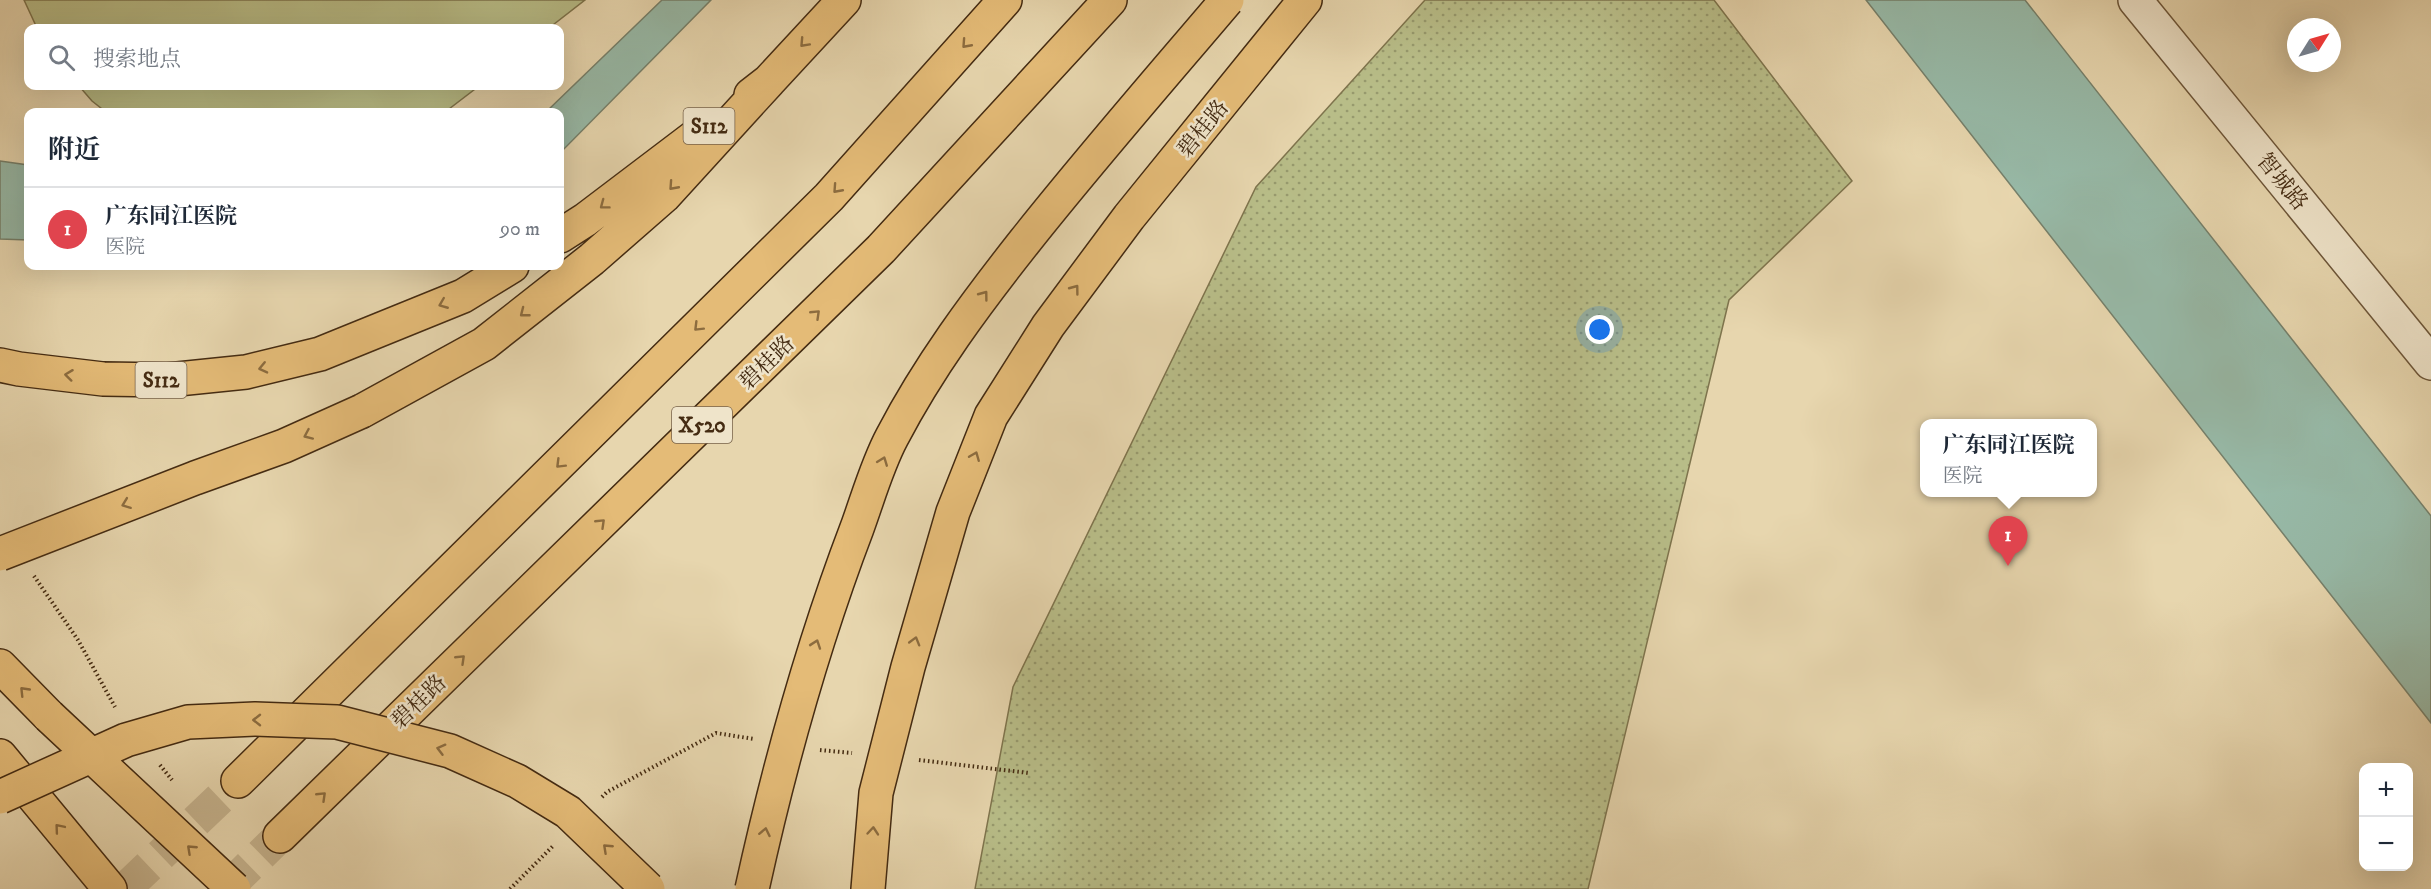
<!DOCTYPE html>
<html lang="zh">
<head>
<meta charset="utf-8">
<style>
  body { margin:0; font-family:"IM FELL DW Pica","Noto Serif SC",serif; background:#f2f2f3; color:#1f2937 }
  .controls { position:absolute; right:18px; bottom:18px; display:grid; overflow:hidden; border-radius:12px; box-shadow:0 6px 24px #0002 }
  .controls button { width:54px; height:54px; display:grid; place-items:center; padding:0; border:0; border-bottom:2px solid #e0e1e3; background:#fff; color:#1f2937; font:30px sans-serif }
  .compass { position:absolute; left:2287px; top:18px; width:54px; height:54px; border-radius:50%; background:#fff; box-shadow:0 6px 24px #0002; rotate:53deg }
  .you { position:absolute; left:1600px; top:330px; width:21px; height:21px; margin:-15px; border:4px solid #fff; border-radius:50%; background:#1a73e8; box-shadow:0 0 0 9px #1a73e833 }
  .badge { display:grid; place-items:center; width:39px; height:39px; border-radius:50%; background:#8f2418; color:#fff; font-size:20px; font-weight:700 }
  .pin { position:absolute; translate:-50% -50px; filter:drop-shadow(0 2px 3px #0008) }
  .pin::after { content:''; position:absolute; top:32px; width:21px; height:18px; background:inherit; clip-path:polygon(0 0,100% 0,50% 100%) }
  .popup { position:absolute; left:1920px; top:419px; width:177px; height:78px; box-sizing:border-box; display:grid; place-content:center; border-radius:12px; background:#fff; filter:drop-shadow(0 2px 4px #0005); font-size:20px; white-space:nowrap; color:#747a83 }
  .popup b { font-size:22px; color:#1f2937 }
  .popup::after { content:''; position:absolute; left:50%; top:100%; margin-left:-12px; border:12px solid transparent; border-top-color:#fff }
  .list { margin:0; padding:0; list-style:none }
  h2 { display:flex; justify-content:space-between; align-items:center; height:78px; margin:0; padding:0 24px; font-size:26px }
  h2 small { font-size:20px; font-weight:400; color:#747a83 }
  .list li { display:grid; grid-template-columns:39px 1fr auto; gap:18px; align-items:center; box-sizing:border-box; height:84px; padding:0 24px; border-top:2px solid #e0e1e3 }
  .list b { display:block; font-size:22px; white-space:nowrap }
  .list p { margin:0; font-size:20px; white-space:nowrap; color:#747a83 }
  .list em { font-size:20px; font-style:normal; color:#747a83 }
  .icon { flex:none; width:33px; height:33px; fill:none; stroke:currentColor; stroke-width:2; stroke-linecap:round; stroke-linejoin:round }
  .map { position:relative; flex:none; width:2431px; height:889px; overflow:hidden }
  .search { position:absolute; background:#fff; box-shadow:0 6px 24px #0002; left:24px; top:24px; width:540px; height:66px; display:flex; align-items:center; gap:15px; box-sizing:border-box; padding:0 21px; border-radius:12px; color:#747a83; font-size:22px }
  .panel { position:absolute; background:#fff; box-shadow:0 6px 24px #0002; left:24px; top:108px; width:540px; height:162px; border-radius:12px }
  .map>svg:first-child { display:block }
  .park { fill:url(#park-dots); stroke:#7e744d; stroke-width:1.5 }
  .pitch { fill:#b8bd88; stroke:#7e744d; stroke-width:1.5 }
  .water { fill:#97b9a7; stroke:#76806b; stroke-width:1.5 }
  .lines { fill:none; stroke-linecap:round; stroke-linejoin:round }
  .highway-tunnel { stroke:#c6b48f; stroke-width:33; stroke-dasharray:33 16; stroke-linecap:butt }
  .minor-casing { stroke:#6d5639; stroke-width:36 }
  .major-casing { stroke:#442b12; stroke-width:36 }
  .highway-casing { stroke:#442b12; stroke-width:36 }
  .path { stroke:#442b12; stroke-width:4; stroke-dasharray:1.5 3; stroke-linecap:butt }
  .minor { stroke:#efe4ca; stroke-width:33 }
  .major { stroke:#e4bb77; stroke-width:33 }
  .highway { stroke:#e4bb77; stroke-width:33 }
  .highway-bridge-casing { stroke:#442b12; stroke-width:36; stroke-linecap:butt }
  .highway-bridge { stroke:#e4bb77; stroke-width:33 }
  .oneway { stroke:#8c6c3f }
  .labels { text-anchor:middle; stroke-width:5; stroke-linejoin:round; paint-order:stroke }
  .shield { fill:#efe4ca; stroke:#776249; stroke-width:1.5 }
  .shield-label { font-size:21px; font-weight:bold; fill:#442b12 }
  .street-label { font-size:22px; fill:#442b12; stroke:#efe4ca }
</style>
</head>
<body>
<div class="map">
<svg width="2431" height="889" viewBox="0 0 2431 889">
  <defs>
    <pattern id="park-dots" width="8" height="8" patternUnits="userSpaceOnUse" patternTransform="scale(1.5)"><rect width="8" height="8" fill="#b8bd88"/><path d="M2 2h.1M6 6h.1" fill="none" stroke="#979a6e" stroke-width="1.8" stroke-linecap="round"/></pattern>
  </defs>
  <rect width="100%" height="100%" fill="#e7d6ae"/>
  <filter id="stains"><feTurbulence type="fractalNoise" baseFrequency=".00333" numOctaves="4"/><feColorMatrix values="0 0 0 0 .2 0 0 0 0 .09 0 0 0 0 .02 0 0 0 .5 -.17"/></filter>
  <radialGradient id="worn" r=".72"><stop offset=".6" stop-color="#630" stop-opacity="0"/><stop offset="1" stop-color="#630" stop-opacity=".3"/></radialGradient>
  <path class="park" d="M1425,0H1714L1852,181L1729,300L1588,889H975L1013,687L1256,187Z"/>
  <path class="pitch" d="M24,0H585L549,28H37Z
    M79,86H479L445,112H106L92,101Z"/>
  <path class="water" d="M662,0H711L560,153V112H546Z
    M1866,0H2025L2431,516V723Z
    M0,161L28,165V240L0,239Z"/>
  <g class="lines">
    <path class="highway-tunnel" d="M125,889L238,781
      M226,889L280,836"/>
    <defs>
      <path id="minor" d="M2135,0L2431,363"/>
      <path id="major" d="M0,756L110,889
        M868,889L876,793L908,667L953,512L991,416L1048,326L1129,217L1305,0"/>
      <path id="highway" d="M751,95L769,81L844,0
        M560,236L585,220L705,129
        M0,365L19,369L103,379L168,380L246,372L320,354L463,296L512,266
        M362,411L484,344L592,259L664,196L769,81
        M0,666L49,716
        M238,781L829,197L1005,0
        M280,836L881,249L1110,0"/>
    </defs>
    <use href="#minor" class="minor-casing"/>
    <use href="#major" class="major-casing"/>
    <use href="#highway" class="highway-casing"/>
    <path class="path" d="M34,576L78,640L115,707
      M820,750L852,753
      M919,760L1029,773
      M160,765L172,780
      M602,797L607,792L716,733L754,739
      M510,889L554,845"/>
    <use href="#minor" class="minor"/>
    <use href="#major" class="major"/>
    <use href="#highway" class="highway"/>
    <defs>
      <path id="highway-bridge" d="M0,554L195,478L284,446L362,411
        M49,716L234,889
        M0,797L126,740L188,722L255,719L337,722L450,751L517,781L568,812L648,889
        M752,889C779,766 812,646 857,528C868,498 877,465 892,437C929,366 976,303 1025,241C1090,159 1159,80 1227,0"/>
    </defs>
    <use href="#highway-bridge" class="highway-bridge-casing"/>
    <use href="#highway-bridge" class="highway-bridge"/>
  </g>
  <defs><path id="oneway-chevron" d="M-2-3.5L2.5 0L-2 3.5" fill="none" stroke-width="1.6" stroke-linecap="round" stroke-linejoin="round" transform="scale(1.5)"/></defs>
  <g class="oneway">
    <use href="#oneway-chevron" transform="translate(804 43) rotate(133)"/>
    <use href="#oneway-chevron" transform="translate(966 44) rotate(132)"/>
    <use href="#oneway-chevron" transform="translate(673 186) rotate(132)"/>
    <use href="#oneway-chevron" transform="translate(837 189) rotate(132)"/>
    <use href="#oneway-chevron" transform="translate(604 205) rotate(143)"/>
    <use href="#oneway-chevron" transform="translate(1075 289) rotate(-53)"/>
    <use href="#oneway-chevron" transform="translate(984 295) rotate(-53)"/>
    <use href="#oneway-chevron" transform="translate(443 304) rotate(158)"/>
    <use href="#oneway-chevron" transform="translate(524 313) rotate(142)"/>
    <use href="#oneway-chevron" transform="translate(816 314) rotate(-44)"/>
    <use href="#oneway-chevron" transform="translate(698 327) rotate(135)"/>
    <use href="#oneway-chevron" transform="translate(263 368) rotate(167)"/>
    <use href="#oneway-chevron" transform="translate(69 375) rotate(-173)"/>
    <use href="#oneway-chevron" transform="translate(308 435) rotate(156)"/>
    <use href="#oneway-chevron" transform="translate(975 456) rotate(-68)"/>
    <use href="#oneway-chevron" transform="translate(883 461) rotate(-69)"/>
    <use href="#oneway-chevron" transform="translate(560 464) rotate(135)"/>
    <use href="#oneway-chevron" transform="translate(126 504) rotate(159)"/>
    <use href="#oneway-chevron" transform="translate(601 523) rotate(-44)"/>
    <use href="#oneway-chevron" transform="translate(915 641) rotate(-74)"/>
    <use href="#oneway-chevron" transform="translate(816 644) rotate(-71)"/>
    <use href="#oneway-chevron" transform="translate(461 659) rotate(-44)"/>
    <use href="#oneway-chevron" transform="translate(24 691) rotate(-134)"/>
    <use href="#oneway-chevron" transform="translate(257 720) rotate(-180)"/>
    <use href="#oneway-chevron" transform="translate(441 749) rotate(-165)"/>
    <use href="#oneway-chevron" transform="translate(322 796) rotate(-44)"/>
    <use href="#oneway-chevron" transform="translate(59 828) rotate(-130)"/>
    <use href="#oneway-chevron" transform="translate(873 831) rotate(-85)"/>
    <use href="#oneway-chevron" transform="translate(765 832) rotate(-78)"/>
    <use href="#oneway-chevron" transform="translate(607 848) rotate(-137)"/>
    <use href="#oneway-chevron" transform="translate(191 849) rotate(-137)"/>
  </g>
  <g class="labels">
    <g class="shield">
      <rect x="683.5" y="108" width="51" height="36" rx="4.5"/>
      <rect x="135.5" y="362" width="51" height="36" rx="4.5"/>
      <rect x="672" y="407" width="60" height="36" rx="4.5"/>
    </g>
    <g class="shield-label">
      <text x="709" y="133">S112</text>
      <text x="161" y="387">S112</text>
      <text x="702" y="432">X520</text>
    </g>
    <g class="street-label">
      <text transform="translate(1202 128) rotate(-51)" y="8">碧桂路</text>
      <text transform="translate(2283 181) rotate(51)" y="8">智城路</text>
      <text transform="translate(766 362) rotate(-44)" y="8">碧桂路</text>
      <text transform="translate(418 701) rotate(-44)" y="8">碧桂路</text>
    </g>
  </g>
  <rect width="100%" height="100%" filter="url(#stains)"/>
  <rect width="100%" height="100%" fill="url(#worn)"/>
</svg>
<div class="controls">
<button>+</button>
<button>−</button>
</div>
<svg class="compass" viewBox="-18 -18 36 36"><path d="M0-13l5 13h-10z" fill="#e53935"/><path d="M0 13l5-13h-10z" fill="#747a83"/></svg>
<div class="you"></div>
<div class="pin badge" style="left:2008px;top:566px;background:#e0444e">1</div>
<div class="popup"><b>广东同江医院</b>医院</div>
<div class="search"><svg class="icon" aria-label="search" viewBox="0 0 24 24"><circle cx="10" cy="10" r="6"/><path d="M15 15l6 6"/></svg>搜索地点</div>
<section class="panel">
<h2>附近<small></small></h2>
<ul class="list">
<li><span class="badge" style="background:#e0444e">1</span><div><b>广东同江医院</b><p>医院</p></div><em>90 m</em></li>
</ul>
</section>
</div>
</body>
</html>
